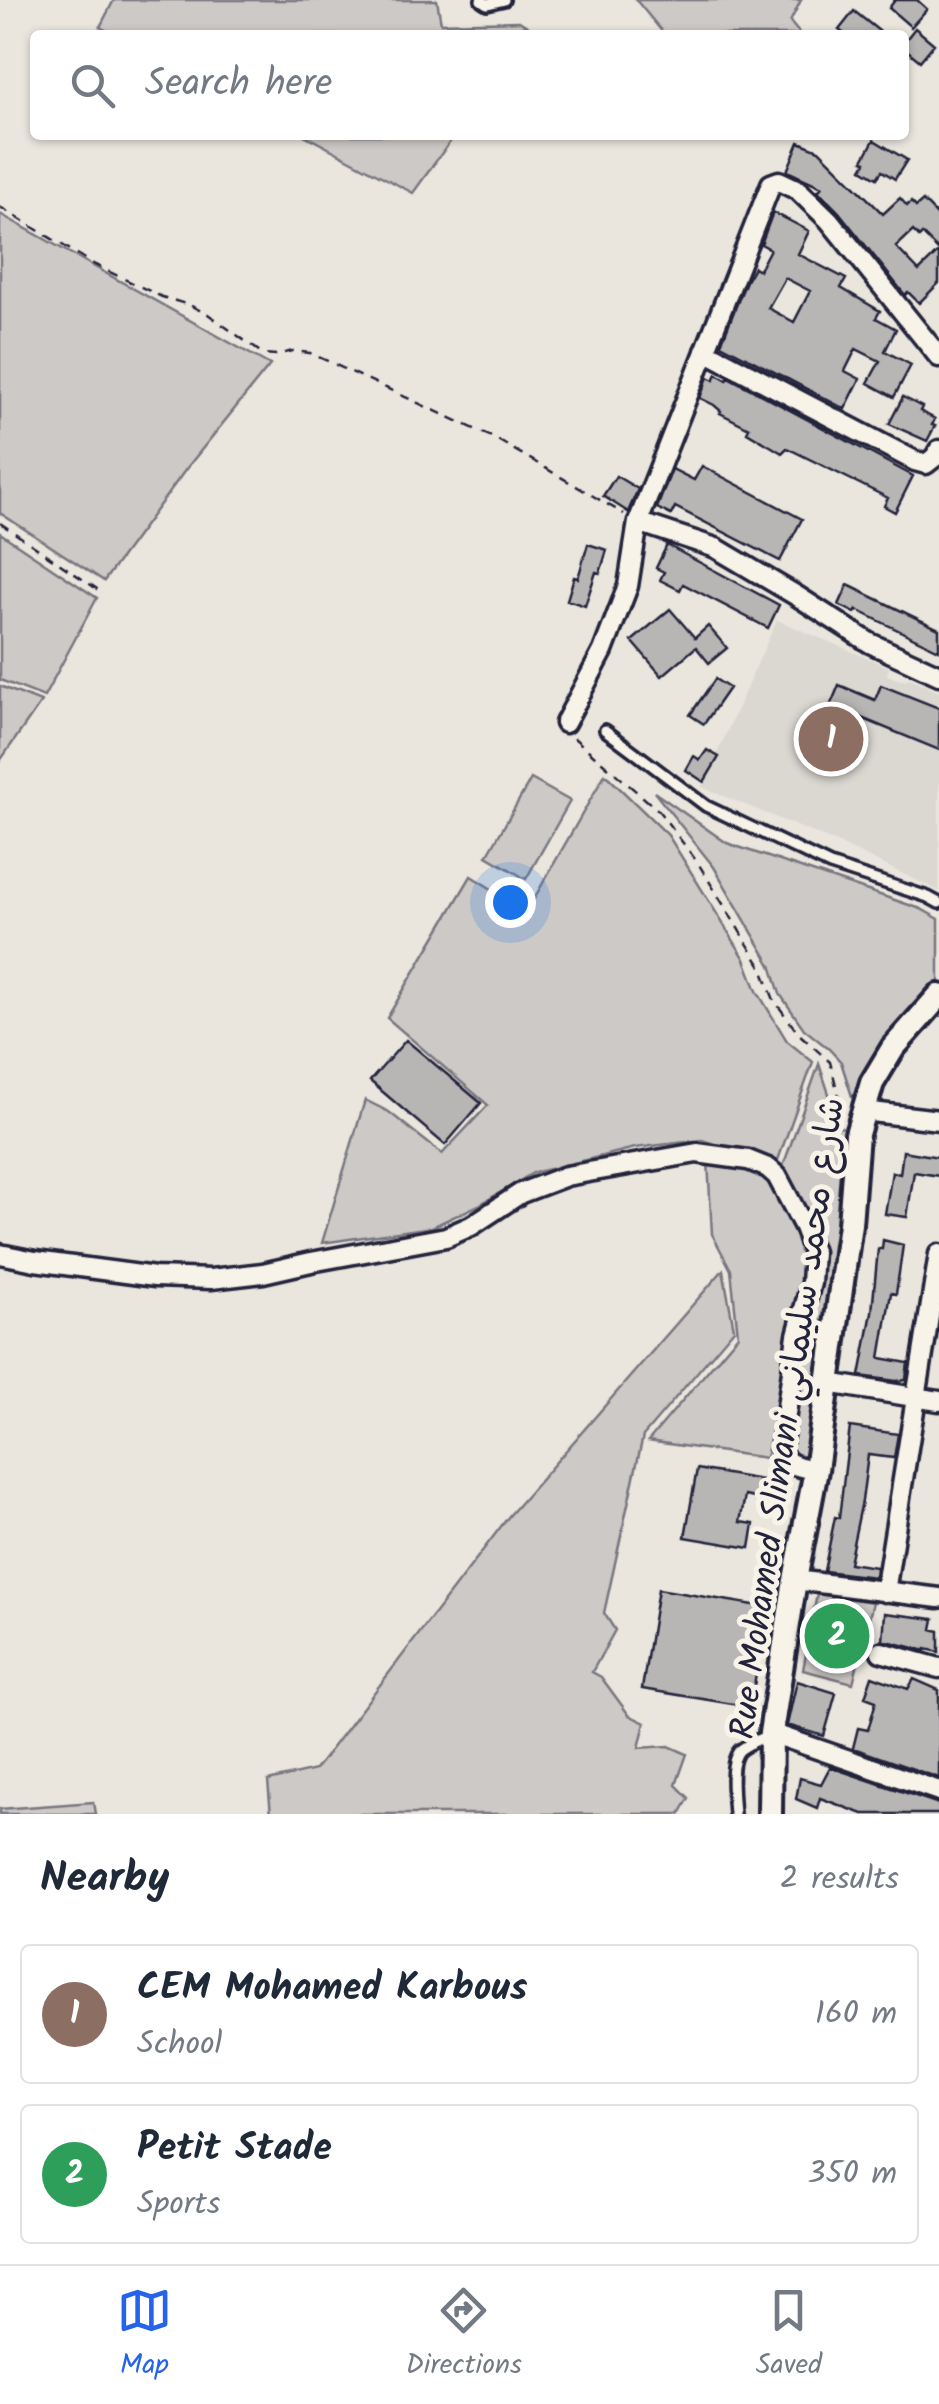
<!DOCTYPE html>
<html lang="en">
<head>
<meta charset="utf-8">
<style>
  body { margin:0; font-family:Kalam,"Playpen Sans Arabic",sans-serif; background:#f6f6f7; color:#1f2937 }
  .you { position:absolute; left:510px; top:902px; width:35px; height:35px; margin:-25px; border:8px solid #fff; border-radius:50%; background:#1a73e8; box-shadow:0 0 0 15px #1a73e833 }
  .badge { display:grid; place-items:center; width:65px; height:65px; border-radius:50%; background:#2563eb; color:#fff; font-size:32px; font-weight:700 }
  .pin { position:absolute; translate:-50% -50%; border:5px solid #fff; box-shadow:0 2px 10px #0006 }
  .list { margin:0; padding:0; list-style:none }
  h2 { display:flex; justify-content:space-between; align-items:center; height:130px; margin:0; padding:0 40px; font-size:42px }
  h2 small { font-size:32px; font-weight:400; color:#747a83 }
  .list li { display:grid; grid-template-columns:65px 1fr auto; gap:30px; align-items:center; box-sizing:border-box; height:140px; margin:0 20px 20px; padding:0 20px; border:2px solid #e0e1e3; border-radius:10px }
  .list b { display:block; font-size:38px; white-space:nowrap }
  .list p { margin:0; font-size:32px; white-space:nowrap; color:#747a83 }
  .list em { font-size:32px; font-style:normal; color:#747a83 }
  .icon { flex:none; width:55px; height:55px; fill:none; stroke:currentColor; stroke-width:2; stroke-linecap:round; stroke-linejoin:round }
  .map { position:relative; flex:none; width:939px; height:1814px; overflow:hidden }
  .search { position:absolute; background:#fff; box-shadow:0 2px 8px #0004; left:30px; right:30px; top:30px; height:110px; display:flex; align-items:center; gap:25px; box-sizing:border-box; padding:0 35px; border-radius:10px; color:#747a83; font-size:38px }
  .sheet { height:450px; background:#fff }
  nav { display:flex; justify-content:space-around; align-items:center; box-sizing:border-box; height:140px; border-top:2px solid #e0e1e3; background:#fff; font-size:28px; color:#747a83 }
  nav a { display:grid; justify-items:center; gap:5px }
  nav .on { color:#2563eb }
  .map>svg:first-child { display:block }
  .built { fill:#dbd8d2 }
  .green { fill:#cdc9c6; stroke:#787680; stroke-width:2.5 }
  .building { fill:#b8b6b5; stroke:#22223b; stroke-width:2.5; fill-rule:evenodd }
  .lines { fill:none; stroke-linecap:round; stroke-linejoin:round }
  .service-casing { stroke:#22223b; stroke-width:16 }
  .minor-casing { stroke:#22223b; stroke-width:25 }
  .tertiary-casing { stroke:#22223b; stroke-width:30 }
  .path { stroke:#22223b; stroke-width:2.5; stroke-dasharray:10 8; stroke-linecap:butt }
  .service { stroke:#f7f3e8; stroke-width:9 }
  .minor { stroke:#f7f3e8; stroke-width:18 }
  .tertiary { stroke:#f7f3e8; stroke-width:22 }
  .labels { text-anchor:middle; stroke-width:10; stroke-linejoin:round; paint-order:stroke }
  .street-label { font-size:35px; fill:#22223b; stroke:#f7f3e8 }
</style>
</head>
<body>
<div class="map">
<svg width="939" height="1814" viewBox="0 0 939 1814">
  <rect width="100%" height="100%" fill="#eae6de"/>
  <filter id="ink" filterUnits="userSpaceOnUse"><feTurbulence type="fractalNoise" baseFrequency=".01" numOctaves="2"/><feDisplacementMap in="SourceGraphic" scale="20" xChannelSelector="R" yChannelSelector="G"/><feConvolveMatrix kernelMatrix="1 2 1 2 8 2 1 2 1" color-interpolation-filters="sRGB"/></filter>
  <g filter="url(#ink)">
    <path class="built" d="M777,620L889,667L887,675L901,680L910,678L939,692V891L844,846L702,787Z"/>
    <path class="green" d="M114,0H437L441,23L519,21L532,29L527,35H115L100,27Z
      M636,0H801L790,22L801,35H665Z
      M304,135H455L413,193Z
      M0,214L270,365L186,469L104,581L0,513Z
      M0,533L97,598L44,697L0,680Z
      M0,686L41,702L0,761Z
      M605,774L668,835L745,959L757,991L787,1041L813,1062L777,1163L702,1140L635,1148L533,1173L479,1205L432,1227L322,1243L365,1100L389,1112L442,1154L488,1105L387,1018L471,876L527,911Z
      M531,779L570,801L526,879L487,856Z
      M654,792L727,843L921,909L939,919V982L898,1028L863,1074L856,1109L841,1062L829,1049L804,1029L780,994L771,965L714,867Z
      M819,1064L840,1127L852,1130L810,1463L787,1453L805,1328L821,1256L797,1193L782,1169Z
      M708,1161L730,1162L770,1181L796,1231L805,1279L793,1328L766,1458L648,1441L738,1335L731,1270L712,1234Z
      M723,1270L734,1329L643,1436L604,1613L615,1630L592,1672L601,1677L629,1715L645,1723L639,1748L669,1746L687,1754L676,1785L689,1798L680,1814H271L268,1781L315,1770L509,1516Z
      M817,1594L873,1602L853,1683L803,1670Z
      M93,1802L95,1814H0V1809Z"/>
    <path class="building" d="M895,0H917L927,9L911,27L889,8Z
      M854,11L884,35H846L839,30Z
      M915,28L934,44L920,61L904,48V42Z
      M874,140L907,160L895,179L882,171L877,178L862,169L866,162L863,160Z
      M799,142L819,150L883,214L900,198L907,206L911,202L916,207L923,201L939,217V251L922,234L919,237L913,231L896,247L919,271L939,251V283L919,303L908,292L905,295L839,212L818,191L822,187L787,171Z
      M773,212L809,231L798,254L846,279L841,288L880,311L876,318L896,329L885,351L911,365L894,397L868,383L880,361L856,349L845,371L860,379L845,409L721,344L746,281L754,267L759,270L770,249L761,244ZM785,278L810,291L794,322L768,308Z
      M717,374L727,380L728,377L913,476L895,512L884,506L888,498L787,448L782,453L747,432L749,428L720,413L721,411L714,405L700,398L708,377L714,380Z
      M903,397L922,407L920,411L935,419L932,425L935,426L927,441L889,424Z
      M702,466L802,519L780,561L675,507L671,515L657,508L672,469L694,480Z
      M616,476L638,489L628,512L603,496Z
      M588,544L607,550L600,573L596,572L585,606L567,600L574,577L578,578Z
      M667,545L779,605L768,628L683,584L680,590L660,580L664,572L656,568Z
      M848,585L939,629V650L857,610L855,613L839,605Z
      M670,609L695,638L708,626L727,648L709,663L696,647L662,676L632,641Z
      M715,679L729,688L704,724L690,715Z
      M839,685L875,700L881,685L939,708V750L854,715L841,747L817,738Z
      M707,750L719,757L704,782L686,770L694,756L700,760Z
      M406,1040L481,1103L445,1145L370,1081Z
      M903,1151L939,1157V1176L914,1172L907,1217L885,1214L892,1172L900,1174Z
      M883,1240L903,1245L896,1294L891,1293L880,1358L908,1363L906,1380L896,1381L860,1376L872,1312L878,1249H882Z
      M850,1427L898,1434L894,1458L868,1455L862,1501L849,1563L876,1567L875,1577L824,1571L835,1517L839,1518Z
      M697,1469L762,1480L759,1499L745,1496L740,1522L754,1524L750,1548L685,1537Z
      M658,1589L766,1607L751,1707L642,1689Z
      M885,1613L934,1619L932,1629L939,1631V1652L926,1649V1651L883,1640Z
      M872,1676L908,1689L914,1679L939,1690V1778L853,1748L858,1728L868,1730L876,1701L865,1697Z
      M797,1681L836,1693L824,1736L787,1725Z
      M830,1767L939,1804V1814H863L820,1798L817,1808L796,1799L800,1778L821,1784Z"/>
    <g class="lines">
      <defs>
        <path id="service" d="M481,0L487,4L504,0
          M605,730L706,806L830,865L928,897L939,903
          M734,1814C733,1798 728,1761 740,1750C748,1744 760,1739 769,1734"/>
        <path id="minor" d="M705,351L915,461L926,464L935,457L939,450
          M638,522L716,548L797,596L870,643L939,675
          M565,723L603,651L628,586L638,522L771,184L779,181L798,190L829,220L939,357
          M863,1111L939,1120
          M0,1254L35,1261L155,1277L211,1279L263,1273L311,1262L446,1237L471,1226L521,1193L566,1176L697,1153L748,1160L768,1168L777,1176L804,1227L813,1252L811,1283L797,1335L781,1450C786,1467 801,1467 816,1470
          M828,1383L939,1401
          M795,1580L939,1598
          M885,1592L939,1254
          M881,1652L939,1668
          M771,1733L939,1791"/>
        <path id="tertiary" d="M770,1814L771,1733L795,1580L816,1470L850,1224L857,1134L872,1083L893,1048L939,996"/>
      </defs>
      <use href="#service" class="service-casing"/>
      <use href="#minor" class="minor-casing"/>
      <use href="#tertiary" class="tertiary-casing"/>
      <path class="path" d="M0,207L95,265L162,297L189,305L208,314L263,354L276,355L293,351L310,353L494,438L624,514
        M0,523L100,591
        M574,738L658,810L698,863L761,966L774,1000L798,1033L830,1062L842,1109"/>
      <use href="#service" class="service"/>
      <use href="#minor" class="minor"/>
      <use href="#tertiary" class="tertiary"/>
    </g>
  </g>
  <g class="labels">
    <g class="street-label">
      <text transform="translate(786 1418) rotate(-82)" y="12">Rue Mohamed Slimani شارع محمد سليماني</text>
    </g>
  </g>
</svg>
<div class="you"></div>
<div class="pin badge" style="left:831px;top:739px;background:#8d6e63">1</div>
<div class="pin badge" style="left:837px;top:1636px;background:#2e9e5b">2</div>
<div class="search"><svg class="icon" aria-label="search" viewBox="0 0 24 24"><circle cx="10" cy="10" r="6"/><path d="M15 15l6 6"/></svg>Search here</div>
</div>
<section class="sheet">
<h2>Nearby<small>2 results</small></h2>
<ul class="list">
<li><span class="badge" style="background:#8d6e63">1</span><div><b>CEM Mohamed Karbous</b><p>School</p></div><em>160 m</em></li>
<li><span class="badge" style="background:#2e9e5b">2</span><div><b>Petit Stade</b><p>Sports</p></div><em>350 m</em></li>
</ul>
</section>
<nav>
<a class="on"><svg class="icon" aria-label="map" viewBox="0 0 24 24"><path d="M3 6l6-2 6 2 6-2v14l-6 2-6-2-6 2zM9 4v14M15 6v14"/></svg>Map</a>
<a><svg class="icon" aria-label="directions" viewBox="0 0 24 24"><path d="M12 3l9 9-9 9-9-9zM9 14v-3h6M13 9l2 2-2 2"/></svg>Directions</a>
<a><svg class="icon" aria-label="saved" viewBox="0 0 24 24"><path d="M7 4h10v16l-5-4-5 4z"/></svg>Saved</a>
</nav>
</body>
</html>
